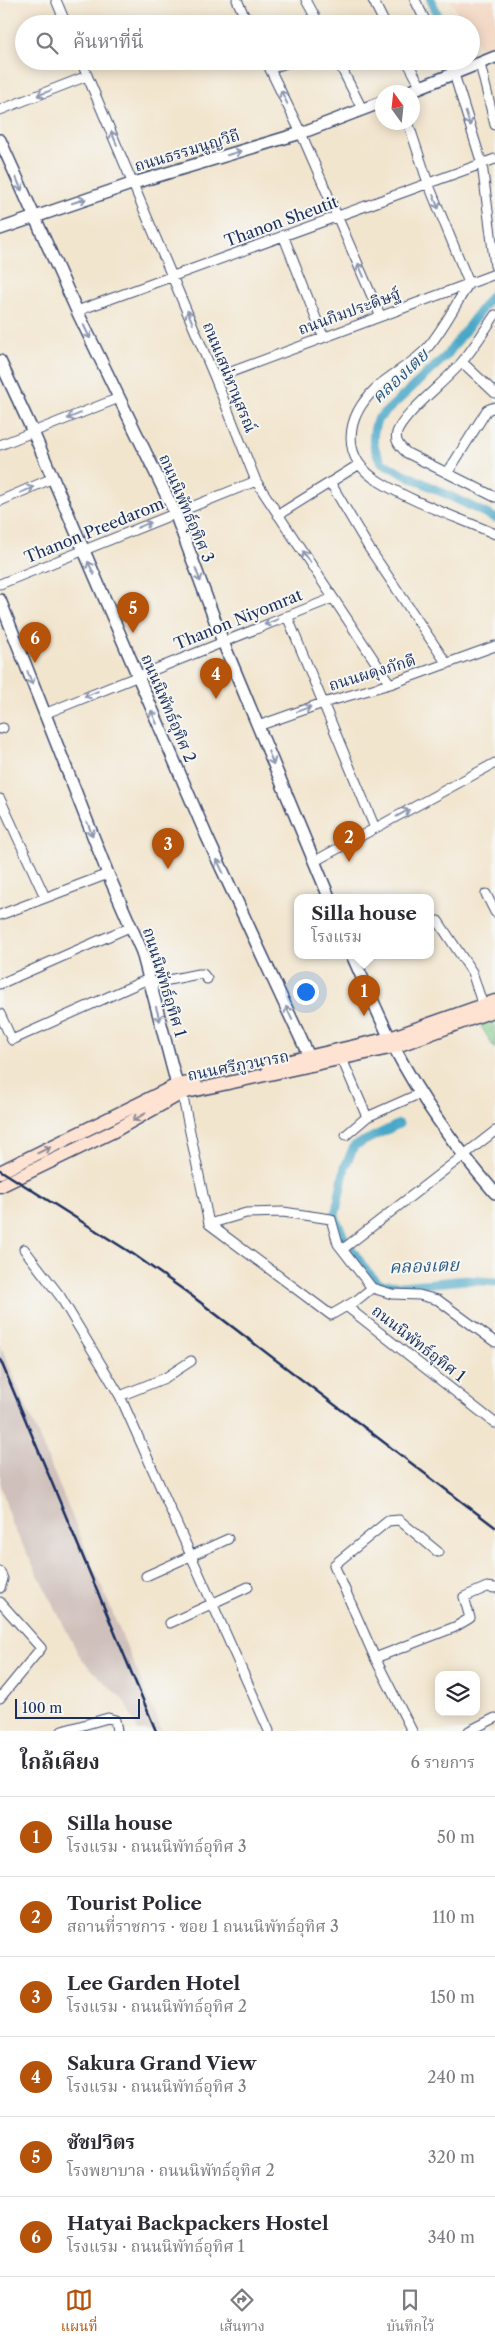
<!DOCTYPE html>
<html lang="th">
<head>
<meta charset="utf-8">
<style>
  body { margin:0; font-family:"Libre Caslon Text","Noto Serif Thai",serif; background:#f7f7f7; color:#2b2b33 }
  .controls { position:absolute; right:15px; bottom:15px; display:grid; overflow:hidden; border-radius:10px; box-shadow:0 2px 12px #0003 }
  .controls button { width:45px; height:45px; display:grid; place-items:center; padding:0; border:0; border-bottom:1px solid #e1e1e2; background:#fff; color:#2b2b33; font:25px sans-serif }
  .compass { position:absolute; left:375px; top:85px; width:45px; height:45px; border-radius:50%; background:#fff; box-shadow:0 2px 12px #0003; rotate:345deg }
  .scale { position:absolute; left:15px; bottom:12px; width:125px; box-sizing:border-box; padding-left:5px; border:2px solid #1b2f5e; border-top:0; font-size:14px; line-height:18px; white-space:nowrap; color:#1b2f5e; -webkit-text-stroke:4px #f6f6f2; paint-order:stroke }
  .you { position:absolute; left:305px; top:991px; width:18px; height:18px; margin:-12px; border:4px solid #fff; border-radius:50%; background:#1a73e8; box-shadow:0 0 0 8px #1a73e833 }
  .badge { display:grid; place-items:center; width:32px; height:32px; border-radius:50%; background:#b45309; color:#fff; font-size:16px; font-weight:700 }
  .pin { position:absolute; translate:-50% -41px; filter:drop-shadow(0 1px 2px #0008) }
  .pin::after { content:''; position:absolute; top:26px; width:18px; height:15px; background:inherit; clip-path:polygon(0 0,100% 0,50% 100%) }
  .popup { position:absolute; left:294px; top:894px; width:140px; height:65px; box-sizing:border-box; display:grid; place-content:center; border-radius:10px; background:#fff; filter:drop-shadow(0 1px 4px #0005); font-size:16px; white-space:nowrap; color:#7c7c81 }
  .popup b { font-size:19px; color:#2b2b33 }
  .popup::after { content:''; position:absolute; left:50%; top:100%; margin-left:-10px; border:10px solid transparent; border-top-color:#fff }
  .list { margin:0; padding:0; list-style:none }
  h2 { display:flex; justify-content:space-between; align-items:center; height:65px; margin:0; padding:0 20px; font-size:21px }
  h2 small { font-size:16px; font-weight:400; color:#7c7c81 }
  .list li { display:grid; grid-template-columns:32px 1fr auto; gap:15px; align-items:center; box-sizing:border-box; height:80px; padding:0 20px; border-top:1px solid #e1e1e2 }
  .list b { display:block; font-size:19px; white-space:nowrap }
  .list p { margin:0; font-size:16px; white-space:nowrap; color:#7c7c81 }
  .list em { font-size:16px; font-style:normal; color:#7c7c81 }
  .icon { flex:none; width:28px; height:28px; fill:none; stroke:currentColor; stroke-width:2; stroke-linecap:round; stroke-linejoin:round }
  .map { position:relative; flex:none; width:495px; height:1731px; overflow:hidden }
  .search { position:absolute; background:#fff; box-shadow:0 2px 12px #0003; left:15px; right:15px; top:15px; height:55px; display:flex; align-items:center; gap:12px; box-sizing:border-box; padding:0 18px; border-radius:28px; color:#7c7c81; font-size:19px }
  .sheet { height:545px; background:#fff }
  nav { display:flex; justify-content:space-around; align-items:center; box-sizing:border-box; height:70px; border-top:1px solid #e1e1e2; background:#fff; font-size:14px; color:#7c7c81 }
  nav a { display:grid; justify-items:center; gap:2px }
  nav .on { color:#b45309 }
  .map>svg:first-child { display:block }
  .built { fill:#f3d4bf }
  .railway { fill:#cfc0bb }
  .park { fill:url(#park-crowns); stroke:#4e7e74 }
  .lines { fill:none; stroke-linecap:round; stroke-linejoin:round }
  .canal { stroke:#49a7c8; stroke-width:9 }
  .minor-casing { stroke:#3b4a6f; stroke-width:11 }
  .tertiary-casing { stroke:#3b4a6f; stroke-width:14 }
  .secondary-casing { stroke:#3b4a6f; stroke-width:15 }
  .minor { stroke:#fff; stroke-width:9 }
  .tertiary { stroke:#fff; stroke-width:11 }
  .secondary { stroke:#fee3d2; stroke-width:12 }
  .rail { stroke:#1b2f5e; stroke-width:2.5 }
  .oneway { stroke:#8d97ae }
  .oneway2 { stroke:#8c8998 }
  .labels { text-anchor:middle; stroke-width:4; stroke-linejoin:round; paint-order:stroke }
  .street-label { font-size:16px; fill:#1b2f5e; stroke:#f6f6f2 }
  .water-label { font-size:18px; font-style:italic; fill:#2b5983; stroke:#f6f6f2 }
</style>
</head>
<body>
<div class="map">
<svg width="495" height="1731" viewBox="0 0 495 1731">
  <defs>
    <pattern id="park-crowns" width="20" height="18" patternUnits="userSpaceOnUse" patternTransform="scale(1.25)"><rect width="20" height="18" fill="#80cc8b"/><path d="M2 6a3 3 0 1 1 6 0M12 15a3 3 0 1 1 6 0" fill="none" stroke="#68a675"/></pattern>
  </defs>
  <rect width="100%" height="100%" fill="#f6f6f2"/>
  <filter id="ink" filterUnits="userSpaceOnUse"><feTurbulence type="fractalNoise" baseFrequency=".02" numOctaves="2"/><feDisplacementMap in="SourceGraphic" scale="10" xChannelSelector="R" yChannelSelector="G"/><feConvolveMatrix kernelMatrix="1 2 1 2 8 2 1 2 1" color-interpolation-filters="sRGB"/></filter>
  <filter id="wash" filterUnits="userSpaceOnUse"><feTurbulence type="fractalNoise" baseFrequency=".0096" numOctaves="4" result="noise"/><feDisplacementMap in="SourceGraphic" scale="20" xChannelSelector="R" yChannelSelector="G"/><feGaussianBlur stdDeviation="1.12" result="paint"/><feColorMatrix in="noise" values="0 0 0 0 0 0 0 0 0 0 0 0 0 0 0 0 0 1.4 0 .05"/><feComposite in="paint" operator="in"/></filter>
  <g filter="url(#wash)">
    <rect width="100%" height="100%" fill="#f2e5ce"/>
    <path class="built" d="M450,0H495V44L482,49L471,33V24H465Z"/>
    <path class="railway" d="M0,1344L162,1731H138L125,1702L81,1659L11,1522L0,1482Z"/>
    <path class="park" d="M495,1018V1049L479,1023Z"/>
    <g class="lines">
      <path class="canal" d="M431,0L442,24
        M459,61V62
        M495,291L447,355L377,420C371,438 372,447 382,463L495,518
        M399,1124L354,1146L345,1167L335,1216L344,1238L365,1269L379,1284L400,1286L467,1280L495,1282"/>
    </g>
  </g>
  <g filter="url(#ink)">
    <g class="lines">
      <defs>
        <path id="minor" d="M56,0L66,24
          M237,0L248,24
          M306,0L319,24
          M373,0L385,24
          M415,0L427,24
          M81,61L215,378L256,481L390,684
          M266,61L301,133L380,315
          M338,61L362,109
          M407,61L421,87
          M447,61L454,74L482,164L495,266
          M480,64L495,125
          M270,69L291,61
          M0,110L87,76
          M408,122L428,183L469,283C456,304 444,328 428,347C414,364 393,372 377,387C345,417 339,458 380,482C416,504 457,517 495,534
          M283,235L323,336
          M77,311L495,159
          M495,315C484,331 474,348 461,363C445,382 409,409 398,430C393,440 400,447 407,453L495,497
          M462,362L495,393
          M215,378L495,274
          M0,445L119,398
          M448,472L487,410L495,407
          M330,482L369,548L447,664
          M0,501L53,478
          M278,515L358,465
          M0,584L256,481
          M287,616L375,828
          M44,714L333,598
          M258,726L323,703L390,684L495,646
          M0,729L3,728
          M0,799L45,897
          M315,861L495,763
          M486,894L495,912
          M0,915L108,874
          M438,921L472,972L483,1006
          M0,984L132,926
          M149,984L198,974H203L207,979
          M0,1014L12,1040L148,979
          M342,1059L367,1117
          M182,1093L209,1224L331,1315L357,1300L372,1288
          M346,1135L367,1117L421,1093
          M209,1224L246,1213L283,1212L331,1219L338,1244L372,1288
          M24,1249L60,1296L120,1396L269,1731
          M343,1249L495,1131
          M372,1288L392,1294L419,1295L438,1300L495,1342
          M346,1306L495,1423
          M120,1396L165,1378L191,1361
          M0,1572L3,1579L0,1588
          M146,1576L228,1539
          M0,1602L41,1648L0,1698
          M170,1623L248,1587
          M375,1658L455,1627L470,1618L464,1597L487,1587L495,1588
          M62,1731L108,1718L115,1720L117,1731
          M412,1731L375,1658L334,1565L388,1521L399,1520L438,1552
          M469,1731L495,1718"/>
        <path id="tertiary" d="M408,92L495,57
          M0,140L77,311L175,513L223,642L329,897
          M0,229L134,183L301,133L382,102
          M0,361L33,432L207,837L313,1065
          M0,600L108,874L142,952L177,1085L181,1092
          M352,955C366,986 380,1018 395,1049C422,1101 457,1149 495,1193"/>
        <path id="secondary" d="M268,1066L390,1038L495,1001
          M0,1172L177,1085L195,1082
          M0,1186L114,1131L182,1093L394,1047L495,1010"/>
      </defs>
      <use href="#minor" class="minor-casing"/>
      <use href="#tertiary" class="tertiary-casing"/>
      <use href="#secondary" class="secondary-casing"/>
      <use href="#minor" class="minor"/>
      <use href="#tertiary" class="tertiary"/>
      <use href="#secondary" class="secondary"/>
      <path class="rail" d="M0,1170L133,1254L188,1293L495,1527
        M0,1359L156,1731"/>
    </g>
    <defs><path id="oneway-shaft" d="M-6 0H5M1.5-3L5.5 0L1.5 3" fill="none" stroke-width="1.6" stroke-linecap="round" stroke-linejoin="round" transform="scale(1.25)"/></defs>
    <g class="oneway">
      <use href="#oneway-shaft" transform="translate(44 93) rotate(159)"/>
      <use href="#oneway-shaft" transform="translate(284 97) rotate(-116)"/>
      <use href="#oneway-shaft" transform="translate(468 119) rotate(72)"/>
      <use href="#oneway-shaft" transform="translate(114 138) rotate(-113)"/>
      <use href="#oneway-shaft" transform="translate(234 153) rotate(-17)"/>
      <use href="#oneway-shaft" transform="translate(19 184) rotate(67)"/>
      <use href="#oneway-shaft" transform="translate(79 201) rotate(-18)"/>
      <use href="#oneway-shaft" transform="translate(436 202) rotate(68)"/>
      <use href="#oneway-shaft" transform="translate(361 270) rotate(-113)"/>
      <use href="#oneway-shaft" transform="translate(190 317) rotate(-113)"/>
      <use href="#oneway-shaft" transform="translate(87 332) rotate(64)"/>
      <use href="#oneway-shaft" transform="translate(74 416) rotate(158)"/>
      <use href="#oneway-shaft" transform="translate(27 490) rotate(-23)"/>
      <use href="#oneway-shaft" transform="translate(144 525) rotate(-23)"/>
      <use href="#oneway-shaft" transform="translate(306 557) rotate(-124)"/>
      <use href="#oneway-shaft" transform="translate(91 568) rotate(-115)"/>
      <use href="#oneway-shaft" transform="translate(198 575) rotate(70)"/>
      <use href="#oneway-shaft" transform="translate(271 622) rotate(158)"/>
      <use href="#oneway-shaft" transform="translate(30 678) rotate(69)"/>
      <use href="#oneway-shaft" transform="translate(91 694) rotate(157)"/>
      <use href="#oneway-shaft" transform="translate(304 709) rotate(-20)"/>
      <use href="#oneway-shaft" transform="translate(154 717) rotate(-113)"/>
      <use href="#oneway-shaft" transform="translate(271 758) rotate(67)"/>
      <use href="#oneway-shaft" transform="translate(403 813) rotate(-29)"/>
      <use href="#oneway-shaft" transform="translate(90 829) rotate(68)"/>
      <use href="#oneway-shaft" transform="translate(220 866) rotate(-115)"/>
      <use href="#oneway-shaft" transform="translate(289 1013) rotate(-115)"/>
      <use href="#oneway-shaft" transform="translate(158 1014) rotate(74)"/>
    </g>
    <g class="oneway2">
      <use href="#oneway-shaft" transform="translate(139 1117) rotate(150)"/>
      <use href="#oneway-shaft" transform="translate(44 1150) rotate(-26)"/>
    </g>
  </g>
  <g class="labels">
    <g class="street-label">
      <text transform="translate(187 150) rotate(-17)" y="6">ถนนธรรมนูญวิถี</text>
      <text transform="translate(281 221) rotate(-20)" y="6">Thanon Sheutit</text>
      <text transform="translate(349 311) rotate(-20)" y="6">ถนนกิมประดิษฐ์</text>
      <text transform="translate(230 377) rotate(68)" y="6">ถนนเสน่หานุสรณ์</text>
      <text transform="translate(187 508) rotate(67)" y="6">ถนนนิพัทธ์อุทิศ 3</text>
      <text transform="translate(94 530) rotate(-22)" y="6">Thanon Preedarom</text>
      <text transform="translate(238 619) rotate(-22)" y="6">Thanon Niyomrat</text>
      <text transform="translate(372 672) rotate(-17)" y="6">ถนนผดุงภักดี</text>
      <text transform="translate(169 708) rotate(67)" y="6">ถนนนิพัทธ์อุทิศ 2</text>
      <text transform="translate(165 982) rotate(73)" y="6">ถนนนิพัทธ์อุทิศ 1</text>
      <text transform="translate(238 1065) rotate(-11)" y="6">ถนนศรีภูวนารถ</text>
      <text transform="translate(419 1343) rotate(38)" y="6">ถนนนิพัทธ์อุทิศ 1</text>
    </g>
    <g class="water-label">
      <text transform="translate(400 376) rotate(-43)" y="6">คลองเตย</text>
      <text transform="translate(424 1266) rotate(-2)" y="6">คลองเตย</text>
    </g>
  </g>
</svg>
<div class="controls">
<button><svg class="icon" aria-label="layers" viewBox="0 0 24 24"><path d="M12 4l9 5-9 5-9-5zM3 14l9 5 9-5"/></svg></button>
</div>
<svg class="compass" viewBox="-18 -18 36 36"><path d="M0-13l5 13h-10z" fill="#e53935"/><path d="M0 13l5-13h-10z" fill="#7c7c81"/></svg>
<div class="scale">100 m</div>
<div class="you"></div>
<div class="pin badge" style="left:364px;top:1016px">1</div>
<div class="popup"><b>Silla house</b>โรงแรม</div>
<div class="pin badge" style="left:349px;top:862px">2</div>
<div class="pin badge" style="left:168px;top:869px">3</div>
<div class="pin badge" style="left:216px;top:699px">4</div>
<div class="pin badge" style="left:133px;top:633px">5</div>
<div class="pin badge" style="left:35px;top:663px">6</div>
<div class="search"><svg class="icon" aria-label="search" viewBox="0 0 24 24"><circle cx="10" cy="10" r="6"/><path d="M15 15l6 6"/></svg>ค้นหาที่นี่</div>
</div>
<section class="sheet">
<h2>ใกล้เคียง<small>6 รายการ</small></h2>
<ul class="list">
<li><span class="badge">1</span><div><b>Silla house</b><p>โรงแรม · ถนนนิพัทธ์อุทิศ 3</p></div><em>50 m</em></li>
<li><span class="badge">2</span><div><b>Tourist Police</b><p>สถานที่ราชการ · ซอย 1 ถนนนิพัทธ์อุทิศ 3</p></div><em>110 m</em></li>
<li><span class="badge">3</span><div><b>Lee Garden Hotel</b><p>โรงแรม · ถนนนิพัทธ์อุทิศ 2</p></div><em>150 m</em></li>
<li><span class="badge">4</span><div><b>Sakura Grand View</b><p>โรงแรม · ถนนนิพัทธ์อุทิศ 3</p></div><em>240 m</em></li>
<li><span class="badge">5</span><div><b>ชัชปวิตร</b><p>โรงพยาบาล · ถนนนิพัทธ์อุทิศ 2</p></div><em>320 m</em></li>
<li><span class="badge">6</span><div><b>Hatyai Backpackers Hostel</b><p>โรงแรม · ถนนนิพัทธ์อุทิศ 1</p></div><em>340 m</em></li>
</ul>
</section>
<nav>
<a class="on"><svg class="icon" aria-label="map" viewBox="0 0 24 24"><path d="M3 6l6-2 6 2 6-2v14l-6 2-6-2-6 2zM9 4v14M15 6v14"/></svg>แผนที่</a>
<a><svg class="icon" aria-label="directions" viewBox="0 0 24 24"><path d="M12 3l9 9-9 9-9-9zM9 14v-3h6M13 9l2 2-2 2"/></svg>เส้นทาง</a>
<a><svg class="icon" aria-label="saved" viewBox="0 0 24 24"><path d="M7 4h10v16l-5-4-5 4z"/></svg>บันทึกไว้</a>
</nav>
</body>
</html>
